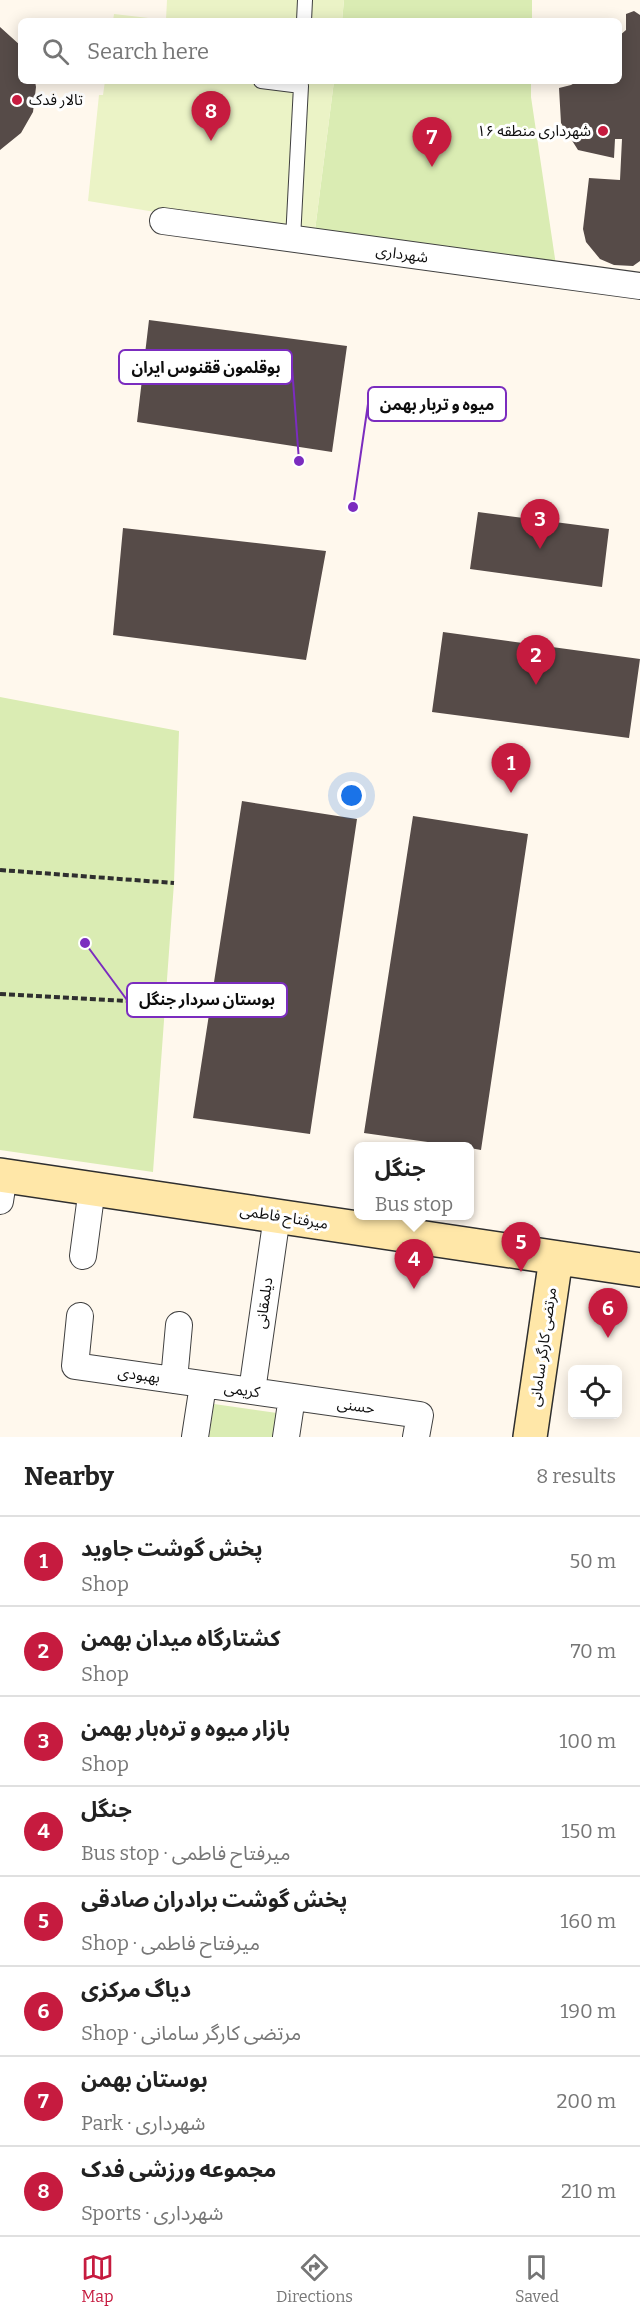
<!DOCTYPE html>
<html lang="en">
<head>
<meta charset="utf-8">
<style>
  body { margin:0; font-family:Bitter,"Noto Sans Arabic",serif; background:#f6f6f6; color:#222 }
  .controls { position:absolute; right:18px; bottom:18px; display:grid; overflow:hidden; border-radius:9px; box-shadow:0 3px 15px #0003 }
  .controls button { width:54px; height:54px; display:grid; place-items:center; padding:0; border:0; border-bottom:2px solid #e0e0e0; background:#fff; color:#222; font:30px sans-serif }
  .you { position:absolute; left:352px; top:796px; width:21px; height:21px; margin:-15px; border:4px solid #fff; border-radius:50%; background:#1a73e8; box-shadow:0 0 0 9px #1a73e833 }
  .badge { display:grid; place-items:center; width:39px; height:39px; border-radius:50%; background:#c61b3f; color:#fff; font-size:20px; font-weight:700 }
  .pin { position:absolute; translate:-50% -50px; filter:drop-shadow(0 2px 3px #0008) }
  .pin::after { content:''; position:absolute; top:32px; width:21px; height:18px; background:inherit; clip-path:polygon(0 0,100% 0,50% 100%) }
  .popup { position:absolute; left:354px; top:1142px; width:120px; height:78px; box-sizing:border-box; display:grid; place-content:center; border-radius:9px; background:#fff; filter:drop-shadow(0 2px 4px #0005); font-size:20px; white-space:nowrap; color:#767676 }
  .popup b { font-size:22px; color:#222 }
  .popup::after { content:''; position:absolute; left:50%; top:100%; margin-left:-12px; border:12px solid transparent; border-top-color:#fff }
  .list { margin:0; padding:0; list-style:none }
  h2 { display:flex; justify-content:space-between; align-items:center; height:78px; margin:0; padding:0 24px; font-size:26px }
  h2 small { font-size:20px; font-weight:400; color:#767676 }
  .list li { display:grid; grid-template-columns:39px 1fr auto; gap:18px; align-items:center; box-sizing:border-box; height:90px; padding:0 24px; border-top:2px solid #e0e0e0 }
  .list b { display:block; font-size:22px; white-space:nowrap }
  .list p { margin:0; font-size:20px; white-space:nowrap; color:#767676 }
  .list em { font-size:20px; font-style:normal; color:#767676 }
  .icon { flex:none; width:33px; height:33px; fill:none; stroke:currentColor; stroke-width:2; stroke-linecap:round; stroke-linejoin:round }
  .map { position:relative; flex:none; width:640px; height:1437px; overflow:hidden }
  .search { position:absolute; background:#fff; box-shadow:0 3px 15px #0003; left:18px; right:18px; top:18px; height:66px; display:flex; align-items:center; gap:15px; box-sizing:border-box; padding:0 21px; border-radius:9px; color:#767676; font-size:22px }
  .sheet { height:798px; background:#fff }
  nav { display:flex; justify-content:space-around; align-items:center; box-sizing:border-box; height:84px; border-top:2px solid #e0e0e0; background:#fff; font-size:16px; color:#767676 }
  nav a { display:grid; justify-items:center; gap:3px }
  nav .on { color:#c61b3f }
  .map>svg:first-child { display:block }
  .green { fill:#daecb3 }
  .pitch { fill:#ebf3c6 }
  .building { fill:#564b48 }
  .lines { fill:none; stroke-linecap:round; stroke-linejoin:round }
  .lane-casing { stroke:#404040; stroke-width:16 }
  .street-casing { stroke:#404040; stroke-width:28 }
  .secondary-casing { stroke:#2f2f2f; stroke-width:36 }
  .path { stroke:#2f2f2f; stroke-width:4; stroke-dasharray:6 3; stroke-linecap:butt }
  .lane { stroke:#fff; stroke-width:14 }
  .street { stroke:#fff; stroke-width:26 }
  .secondary { stroke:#ffe7a8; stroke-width:33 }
  .poi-dot { fill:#c61b3f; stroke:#fff; stroke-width:2 }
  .labels { text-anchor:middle; stroke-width:6; stroke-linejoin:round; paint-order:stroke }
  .poi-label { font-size:15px; fill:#0d0d0d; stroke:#fff; text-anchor:start }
  .street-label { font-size:15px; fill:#0d0d0d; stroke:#fff }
  .leader { fill:none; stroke:#7b2cbf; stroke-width:2 }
  .callout-dot { fill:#7b2cbf; stroke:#fff; stroke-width:2 }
  .callout { fill:#fff; stroke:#7b2cbf; stroke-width:2 }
  .callout-label { font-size:16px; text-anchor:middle; font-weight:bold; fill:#0d0d0d }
</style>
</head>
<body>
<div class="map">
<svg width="640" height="1437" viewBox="0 0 640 1437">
  <rect width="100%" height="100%" fill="#fff8ed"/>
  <path class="green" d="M344,0H532V21H342Z
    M334,81H531V97L557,272L314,238Z
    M0,697L179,731L174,883L153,1172L0,1150Z
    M214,1404L277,1413L273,1437H209Z"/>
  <path class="pitch" d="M167,0H344L342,21H113L114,14L166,20Z
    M105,81H334L314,238L88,201L99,95H103Z"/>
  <path class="building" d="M634,11L640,15V261L633,266L614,265L600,259L586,242L583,229L589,178L620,180L622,139H615L614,158L578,150L561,123L559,88L571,85L578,81H619V36L626,30V14Z
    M0,27L21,46V81H35L36,87L33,112L21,133L0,150Z
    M149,320L347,346L332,452L137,422Z
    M478,512L609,529L602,587L470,569Z
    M123,528L326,551L306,660L113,635Z
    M443,632L640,659L629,738L432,712Z
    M242,801L357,819L310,1134L193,1118Z
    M413,816L528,834L481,1150L470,1148V1146H456L364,1133Z"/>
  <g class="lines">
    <defs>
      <path id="lane" d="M304,21L305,0
        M261,81L301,86L293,239"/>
      <path id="street" d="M163,221L640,286
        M0,1201L4,1175
        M83,1256L92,1188
        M80,1316L75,1366L420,1415L416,1437
        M174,1380L179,1325
        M252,1391L277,1216
        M195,1437L203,1385
        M286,1437L292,1397"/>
      <path id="secondary" d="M0,1175L640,1270
        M530,1437L556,1258"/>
    </defs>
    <use href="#lane" class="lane-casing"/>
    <use href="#street" class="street-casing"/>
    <use href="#secondary" class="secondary-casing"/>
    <path class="path" d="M0,870L174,883
      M0,994L165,1003"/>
    <use href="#lane" class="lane"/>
    <use href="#street" class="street"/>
    <use href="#secondary" class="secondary"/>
  </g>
  <g class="poi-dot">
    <circle cx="17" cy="100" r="6"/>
    <circle cx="603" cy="131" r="6"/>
  </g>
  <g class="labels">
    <g class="poi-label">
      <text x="29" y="105">تالار فدک</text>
      <text x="591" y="136" text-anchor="end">شهرداری منطقه ۱۶</text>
    </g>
    <g class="street-label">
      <text transform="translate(402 254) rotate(8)" y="5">شهرداری</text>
      <text transform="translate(284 1217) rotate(9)" y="5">میرفتاح فاطمی</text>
      <text transform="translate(264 1303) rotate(-82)" y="5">دیلمقانی</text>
      <text transform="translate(543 1347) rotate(-82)" y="5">مرتضی کارگر سامانی</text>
      <text transform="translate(139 1375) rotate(8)" y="5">بهبودی</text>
      <text transform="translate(242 1390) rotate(8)" y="5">کریمی</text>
      <text transform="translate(356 1406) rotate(8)" y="5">حسنی</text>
    </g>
  </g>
  <path class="leader" d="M299 461L292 367M353 507L368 404M85 943L127 1000"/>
  <g class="callout-dot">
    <circle cx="299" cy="461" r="6"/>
    <circle cx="353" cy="507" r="6"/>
    <circle cx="85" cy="943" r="6"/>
  </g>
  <g class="callout">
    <rect x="119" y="350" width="173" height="34" rx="6"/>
    <rect x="368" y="387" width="138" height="34" rx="6"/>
    <rect x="127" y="983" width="160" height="34" rx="6"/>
  </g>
  <g class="callout-label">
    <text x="206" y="373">بوقلمون ققنوس ایران</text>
    <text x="437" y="410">میوه و تربار بهمن</text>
    <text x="207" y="1005">بوستان سردار جنگل</text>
  </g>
</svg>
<div class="controls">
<button><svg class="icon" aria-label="locate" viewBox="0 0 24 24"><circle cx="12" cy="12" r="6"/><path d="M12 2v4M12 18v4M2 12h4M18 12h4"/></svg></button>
</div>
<div class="you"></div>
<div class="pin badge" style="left:511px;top:793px">1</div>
<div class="pin badge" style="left:536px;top:685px">2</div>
<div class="pin badge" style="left:540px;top:549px">3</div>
<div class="pin badge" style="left:414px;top:1289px">4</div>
<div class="popup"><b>جنگل</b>Bus stop</div>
<div class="pin badge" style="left:521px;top:1272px">5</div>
<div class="pin badge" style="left:608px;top:1338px">6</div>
<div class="pin badge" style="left:432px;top:167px">7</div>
<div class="pin badge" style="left:211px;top:141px">8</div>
<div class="search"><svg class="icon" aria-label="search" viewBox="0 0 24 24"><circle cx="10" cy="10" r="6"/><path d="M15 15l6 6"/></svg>Search here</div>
</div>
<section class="sheet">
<h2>Nearby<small>8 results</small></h2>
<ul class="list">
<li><span class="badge">1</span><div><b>پخش گوشت جاوید</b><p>Shop</p></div><em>50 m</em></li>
<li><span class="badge">2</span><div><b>کشتارگاه میدان بهمن</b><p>Shop</p></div><em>70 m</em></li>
<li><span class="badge">3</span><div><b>بازار میوه و تره‌بار بهمن</b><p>Shop</p></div><em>100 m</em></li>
<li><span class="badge">4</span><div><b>جنگل</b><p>Bus stop · میرفتاح فاطمی</p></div><em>150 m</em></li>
<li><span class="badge">5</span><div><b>پخش گوشت برادران صادقی</b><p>Shop · میرفتاح فاطمی</p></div><em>160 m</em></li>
<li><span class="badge">6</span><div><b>دیاگ مرکزی</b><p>Shop · مرتضی کارگر سامانی</p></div><em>190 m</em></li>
<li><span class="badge">7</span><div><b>بوستان بهمن</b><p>Park · شهرداری</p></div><em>200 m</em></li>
<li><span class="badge">8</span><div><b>مجموعه ورزشی فدک</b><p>Sports · شهرداری</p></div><em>210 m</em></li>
</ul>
</section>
<nav>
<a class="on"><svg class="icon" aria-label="map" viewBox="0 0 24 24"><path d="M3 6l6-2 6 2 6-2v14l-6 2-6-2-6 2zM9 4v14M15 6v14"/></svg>Map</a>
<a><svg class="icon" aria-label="directions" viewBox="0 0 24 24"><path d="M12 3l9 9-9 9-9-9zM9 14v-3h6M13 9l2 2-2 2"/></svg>Directions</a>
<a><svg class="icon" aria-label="saved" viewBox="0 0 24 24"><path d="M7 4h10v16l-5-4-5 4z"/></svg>Saved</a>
</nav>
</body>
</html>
